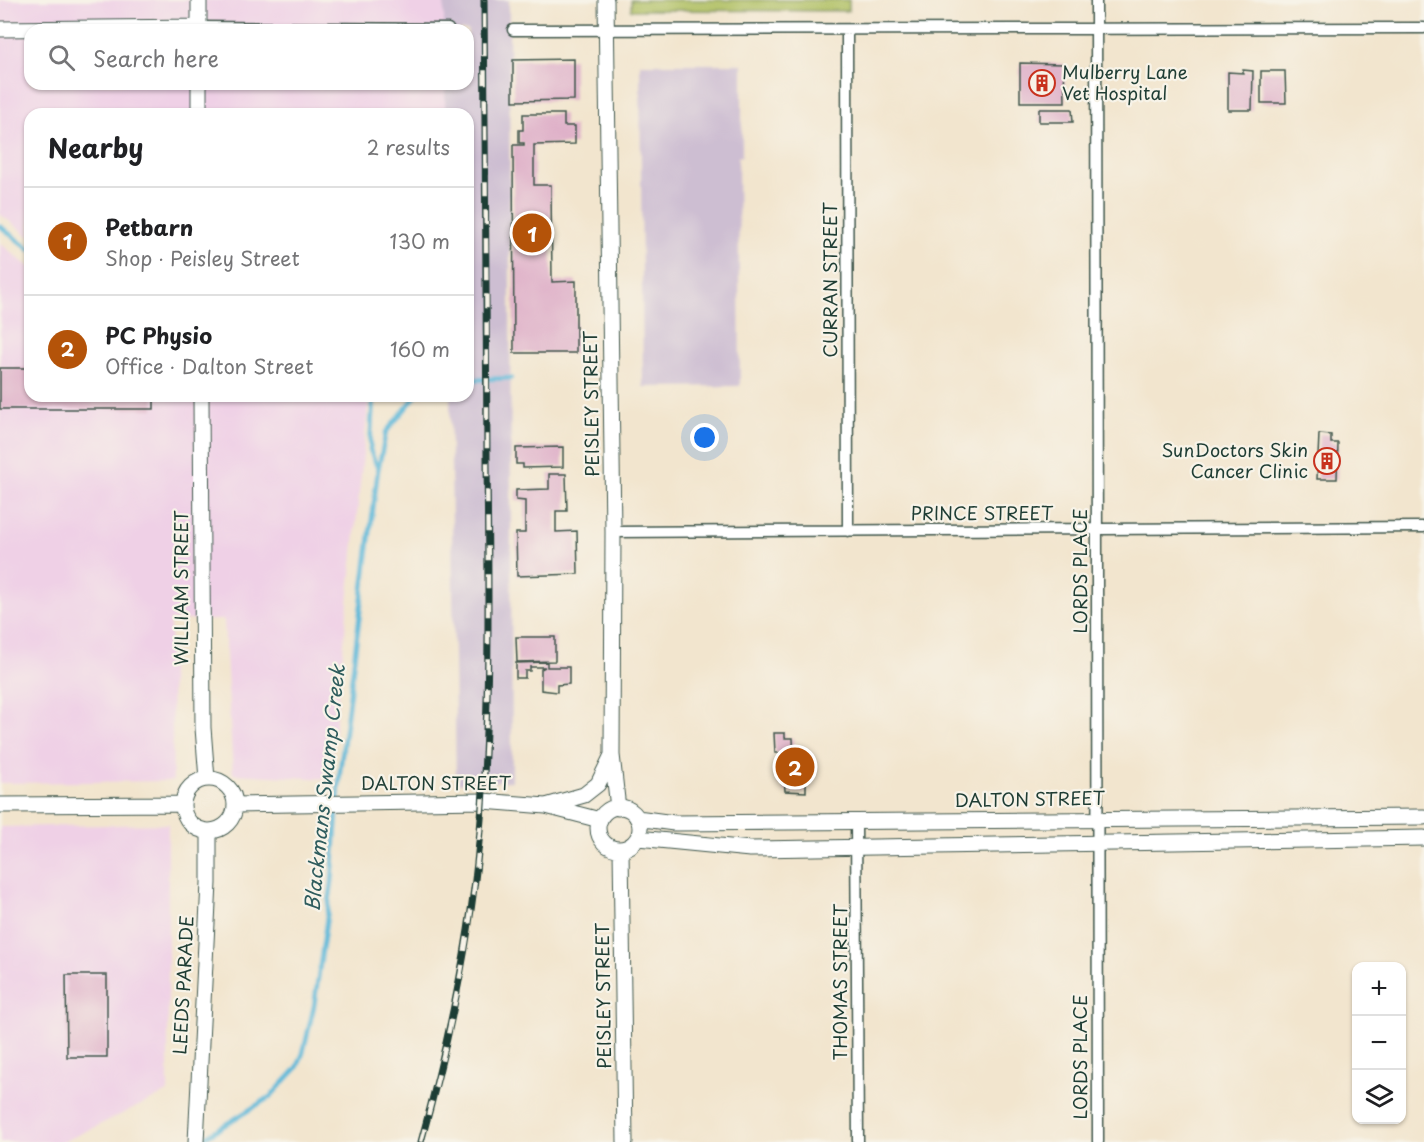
<!DOCTYPE html>
<html lang="en">
<head>
<meta charset="utf-8">
<style>
  body { margin:0; font-family:"Playpen Sans",sans-serif; background:#f2f2f2; color:#202124 }
  .controls { position:absolute; right:18px; bottom:18px; display:grid; overflow:hidden; border-radius:12px; box-shadow:0 2px 4px #0004 }
  .controls button { width:54px; height:54px; display:grid; place-items:center; padding:0; border:0; border-bottom:2px solid #e0e0e0; background:#fff; color:#202124; font:30px sans-serif }
  .you { position:absolute; left:705px; top:438px; width:21px; height:21px; margin:-15px; border:4px solid #fff; border-radius:50%; background:#1a73e8; box-shadow:0 0 0 9px #1a73e833 }
  .badge { display:grid; place-items:center; width:39px; height:39px; border-radius:50%; background:#b45309; color:#fff; font-size:20px; font-weight:700 }
  .pin { position:absolute; translate:-50% -50%; border:3px solid #fff; box-shadow:0 2px 6px #0006 }
  .list { margin:0; padding:0; list-style:none }
  h2 { display:flex; justify-content:space-between; align-items:center; height:78px; margin:0; padding:0 24px; font-size:26px }
  h2 small { font-size:20px; font-weight:400; color:#757577 }
  .list li { display:grid; grid-template-columns:39px 1fr auto; gap:18px; align-items:center; box-sizing:border-box; height:108px; padding:0 24px; border-top:2px solid #e0e0e0 }
  .list b { display:block; font-size:22px; white-space:nowrap }
  .list p { margin:0; font-size:20px; white-space:nowrap; color:#757577 }
  .list em { font-size:20px; font-style:normal; color:#757577 }
  .icon { flex:none; width:33px; height:33px; fill:none; stroke:currentColor; stroke-width:2; stroke-linecap:round; stroke-linejoin:round }
  .map { position:relative; flex:none; width:1424px; height:1142px; overflow:hidden }
  .search { position:absolute; background:#fff; box-shadow:0 2px 4px #0004; left:24px; top:24px; width:450px; height:66px; display:flex; align-items:center; gap:15px; box-sizing:border-box; padding:0 21px; border-radius:18px; color:#757577; font-size:22px }
  .panel { position:absolute; background:#fff; box-shadow:0 2px 4px #0004; left:24px; top:108px; width:450px; height:294px; border-radius:18px }
  .map>svg:first-child { display:block }
  .built { fill:#efd0e6 }
  .industrial { fill:#cdbed2 }
  .green { fill:#b0c063; stroke:#687e4c; stroke-width:1.5 }
  .lines { fill:none; stroke-linecap:round; stroke-linejoin:round }
  .stream { stroke:#5ab7d8; stroke-width:4.5 }
  .building { fill:#deaec7 }
  .street-casing { stroke:#3f564b; stroke-width:13 }
  .secondary-casing { stroke:#3f564b; stroke-width:17 }
  .street { stroke:#fff; stroke-width:10 }
  .secondary { stroke:#fff; stroke-width:15 }
  .rail-casing { stroke:#1f3d34; stroke-width:7 }
  .rail { stroke:#f7f3e8; stroke-width:4.5; stroke-dasharray:14; stroke-linecap:butt }
  .labels { text-anchor:middle; stroke-width:4.5; stroke-linejoin:round; paint-order:stroke }
  .poi-label { font-size:18px; fill:#1f3d34; stroke:#f7f3e8; text-anchor:start }
  .street-label { font-size:18px; fill:#1f3d34; stroke:#f7f3e8 }
  .water-label { font-size:20px; font-style:italic; fill:#2e5c5d; stroke:#f7f3e8 }
</style>
</head>
<body>
<div class="map">
<svg width="1424" height="1142" viewBox="0 0 1424 1142">
  <rect width="100%" height="100%" fill="#f7f3e8"/>
  <filter id="ink" filterUnits="userSpaceOnUse"><feTurbulence type="fractalNoise" baseFrequency=".0167" numOctaves="2"/><feDisplacementMap in="SourceGraphic" scale="12" xChannelSelector="R" yChannelSelector="G"/><feConvolveMatrix kernelMatrix="1 2 1 2 8 2 1 2 1" color-interpolation-filters="sRGB"/></filter>
  <filter id="wash" filterUnits="userSpaceOnUse"><feTurbulence type="fractalNoise" baseFrequency=".008" numOctaves="4" result="noise"/><feDisplacementMap in="SourceGraphic" scale="24" xChannelSelector="R" yChannelSelector="G"/><feGaussianBlur stdDeviation="1.35" result="paint"/><feColorMatrix in="noise" values="0 0 0 0 0 0 0 0 0 0 0 0 0 0 0 0 0 1.4 0 .05"/><feComposite in="paint" operator="in"/></filter>
  <g filter="url(#wash)">
    <rect width="100%" height="100%" fill="#f2e5ce"/>
    <path class="built" d="M0,0H444V30H30V84H445V114H30V237L0,214Z
      M0,243L30,268V396H369L330,779L233,774L224,620H170L173,781L0,783Z
      M168,824V1092L63,1142H0V827Z"/>
    <path class="industrial" d="M444,0H509L512,781L456,783L450,396H468V114H445V84H468V30H444Z
      M640,64H742V156L738,157L740,386L643,387Z"/>
    <path class="green" d="M631,0H849V11L631,10Z"/>
    <g class="lines">
      <path class="stream" d="M0,226L30,250
        M468,380L511,378
        M373,396L370,450L378,469
        M199,1141L270,1097L297,1068L303,1053L314,1006L332,882L340,771L378,470L386,432L416,396"/>
    </g>
    <g id="blocks">
      <path class="building" d="M574,59V100L513,101V60Z
        M1020,63L1064,64L1065,102H1020Z
        M1243,70L1253,71L1252,110H1228V72L1243,73Z
        M1261,71H1285L1286,103H1261Z
        M1039,109H1072L1073,122H1039Z
        M523,114H564V126H575V144L534,145V185H551L552,282L576,281V353H514L513,145H524V143H519V130H523Z
        M0,368H30V396H154V409H0Z
        M1319,434L1331,435V443H1338L1337,479H1317Z
        M563,447V467L523,468V464H516V448Z
        M549,474H566L567,511H556V532L577,531L578,574L517,576L516,533H525V501L516,500V490L549,489Z
        M516,637H555V661L517,662Z
        M547,662V667H569V684L557,685V692L541,690V669L545,667H530V671H525V678H516V663Z
        M774,733H785V738H793L794,761H806V792L785,791L783,753H775Z
        M66,975H107V1057H67Z"/>
    </g>
  </g>
  <g filter="url(#ink)">
    <use href="#blocks" fill-opacity="0" stroke="#3f564b" stroke-width="1.5"/>
    <g class="lines">
      <defs>
        <path id="street" d="M1096,0L1098,1142
          M199,27L448,29
          M513,30L1424,28
          M847,30L848,531
          M613,532L1424,527
          M856,821L858,1142"/>
        <path id="secondary" d="M199,0V30
          M606,0L613,532L612,755L618,808
          M0,29L199,27
          M199,84V114
          M201,396L203,728L207,779
          M183 805a26 26 0 1 1 52 0a26 26 0 1 1-52 0Z
          M0,805L183,804
          M235,805L483,801L546,806L600,820
          M546,806L584,795L598,784L612,755
          M598 828a21 21 0 1 1 42 0a21 21 0 1 1-42 0Z
          M637,818L674,823L1424,817
          M638,838L750,849L1424,838
          M621,849L625,1142
          M196,1142L209,883V831"/>
      </defs>
      <use href="#street" class="street-casing"/>
      <use href="#secondary" class="secondary-casing"/>
      <use href="#street" class="street"/>
      <use href="#secondary" class="secondary"/>
      <defs>
        <path id="rail" d="M421,1142C448,1044 470,944 479,842C491,714 488,585 487,456C487,304 485,152 484,0"/>
      </defs>
      <use href="#rail" class="rail-casing"/>
      <use href="#rail" class="rail"/>
    </g>
  </g>
  <defs>
    <symbol id="building-ring" viewBox="-11 -11 22 22"><circle r="9.5" fill="#f7f3e8" stroke="#c8321e" stroke-width="1.5"/><path d="M-4-6H4V6H1V3H-1V6H-4ZM-2.5-4.3h1.7v1.8h-1.7ZM.8-4.3h1.7v1.8H.8ZM-2.5-1h1.7V.8h-1.7ZM.8-1h1.7V.8H.8Z" fill="#c8321e"/></symbol>
  </defs>
  <g fill-rule="evenodd">
    <use href="#building-ring" x="1027" y="68" width="30" height="30"/>
    <use href="#building-ring" x="1312" y="446" width="30" height="30"/>
  </g>
  <g class="labels">
    <g class="poi-label">
      <text x="1062" y="79">Mulberry Lane<tspan x="1062" dy="21">Vet Hospital</tspan></text>
      <text x="1308" y="457" text-anchor="end">SunDoctors Skin<tspan x="1308" dy="21">Cancer Clinic</tspan></text>
    </g>
    <g class="street-label">
      <text transform="translate(831 280) rotate(-90)" y="6">CURRAN STREET</text>
      <text transform="translate(592 404) rotate(-91)" y="6">PEISLEY STREET</text>
      <text x="982" y="520">PRINCE STREET</text>
      <text transform="translate(1081 571) rotate(-90)" y="6">LORDS PLACE</text>
      <text transform="translate(182 588) rotate(-90)" y="6">WILLIAM STREET</text>
      <text x="436" y="790">DALTON STREET</text>
      <text transform="translate(1030 800) rotate(-1)" y="6">DALTON STREET</text>
      <text transform="translate(841 982) rotate(-90)" y="6">THOMAS STREET</text>
      <text transform="translate(184 985) rotate(-87)" y="6">LEEDS PARADE</text>
      <text transform="translate(604 996) rotate(-91)" y="6">PEISLEY STREET</text>
      <text transform="translate(1081 1057) rotate(-90)" y="6">LORDS PLACE</text>
    </g>
    <g class="water-label">
      <text transform="translate(325 788) rotate(-84)" y="7">Blackmans Swamp Creek</text>
    </g>
  </g>
</svg>
<div class="controls">
<button>+</button>
<button>−</button>
<button><svg class="icon" aria-label="layers" viewBox="0 0 24 24"><path d="M12 4l9 5-9 5-9-5zM3 14l9 5 9-5"/></svg></button>
</div>
<div class="you"></div>
<div class="pin badge" style="left:532px;top:233px">1</div>
<div class="pin badge" style="left:795px;top:767px">2</div>
<div class="search"><svg class="icon" aria-label="search" viewBox="0 0 24 24"><circle cx="10" cy="10" r="6"/><path d="M15 15l6 6"/></svg>Search here</div>
<section class="panel">
<h2>Nearby<small>2 results</small></h2>
<ul class="list">
<li><span class="badge">1</span><div><b>Petbarn</b><p>Shop · Peisley Street</p></div><em>130 m</em></li>
<li><span class="badge">2</span><div><b>PC Physio</b><p>Office · Dalton Street</p></div><em>160 m</em></li>
</ul>
</section>
</div>
</body>
</html>
